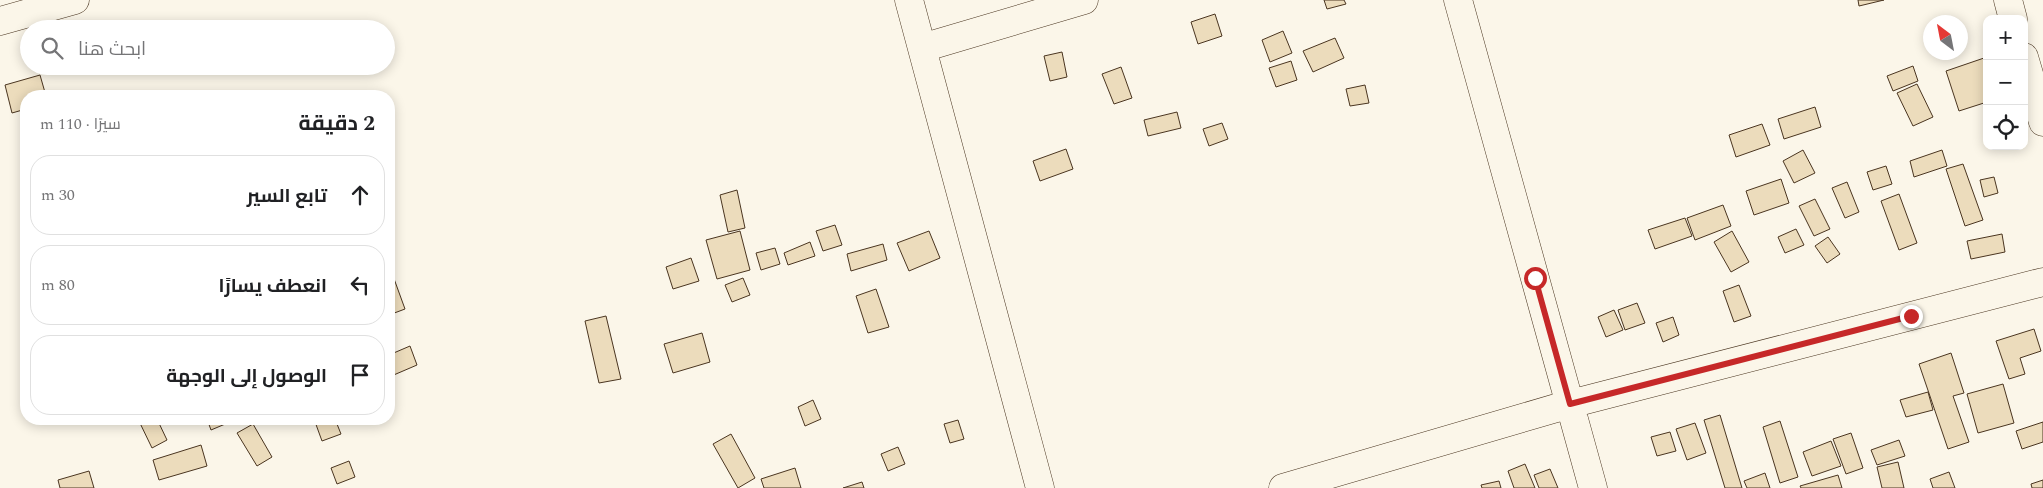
<!DOCTYPE html>
<html lang="ar">
<head>
<meta charset="utf-8">
<style>
  body { margin:0; font-family:Spectral,Cairo,serif; background:#f2f2f2; color:#202124; direction:rtl }
  .controls { position:absolute; right:15px; top:15px; display:grid; overflow:hidden; border-radius:10px; box-shadow:0 2px 12px #0003 }
  .controls button { width:45px; height:45px; display:grid; place-items:center; padding:0; border:0; border-bottom:1px solid #e0e0e0; background:#fff; color:#202124; font:25px sans-serif }
  .compass { position:absolute; left:1923px; top:15px; width:45px; height:45px; border-radius:50%; background:#fff; box-shadow:0 2px 12px #0003; rotate:328deg }
  .stop { position:absolute; width:15px; height:15px; margin:-11px; border:4px solid #c62828; border-radius:50%; background:#fff }
  .stop.end { background:#c62828; border-color:#fff; box-shadow:0 1px 5px #0008 }
  .list { margin:0; padding:0; list-style:none }
  h2 { display:flex; justify-content:space-between; align-items:center; height:65px; margin:0; padding:0 20px; font-size:21px }
  h2 small { font-size:16px; font-weight:400; color:#757577 }
  .list li { display:grid; grid-template-columns:32px 1fr auto; gap:15px; align-items:center; box-sizing:border-box; height:80px; margin:0 10px 10px; padding:0 10px; border:1px solid #e0e0e0; border-radius:20px }
  .list b { display:block; font-size:19px; white-space:nowrap }
  .list em { font-size:16px; font-style:normal; color:#757577 }
  .icon { flex:none; width:28px; height:28px; fill:none; stroke:currentColor; stroke-width:2; stroke-linecap:round; stroke-linejoin:round }
  .map { position:relative; flex:none; width:2043px; height:488px; overflow:hidden; direction:ltr }
  .search { position:absolute; background:#fff; box-shadow:0 2px 12px #0003; left:20px; top:20px; width:375px; height:55px; display:flex; align-items:center; gap:12px; box-sizing:border-box; padding:0 18px; border-radius:28px; color:#757577; font-size:19px }
  .panel { position:absolute; background:#fff; box-shadow:0 2px 12px #0003; left:20px; top:90px; width:375px; height:335px; border-radius:20px; direction:rtl }
  .map>svg:first-child { display:block }
  .building { fill:#ecdcbc; stroke:#4a3520 }
  .lines { fill:none; stroke-linecap:round; stroke-linejoin:round }
  .minor-casing { stroke:#4a3520; stroke-width:29 }
  .minor { stroke:#fbf6e9; stroke-width:28 }
  .route { stroke:#c62828; stroke-width:6 }
</style>
</head>
<body>
<div class="map">
<svg width="2043" height="488" viewBox="0 0 2043 488">
  <rect width="100%" height="100%" fill="#fbf6e9"/>
  <path class="building" d="M1324,0H1344L1346,4L1327,9Z
    M1858,0H1884L1859,6Z
    M1215,14L1222,36L1198,44L1191,22Z
    M1283,31L1292,53L1270,62L1262,40Z
    M1335,38L1344,58L1313,72L1303,51Z
    M1062,52L1067,77L1050,81L1044,56Z
    M1987,57V102L1959,111L1946,71Z
    M1291,61L1297,80L1276,87L1269,68Z
    M1913,66L1918,81L1893,91L1887,76Z
    M1121,67L1132,98L1114,104L1102,74Z
    M40,75L46,96H26V109L12,113L5,85Z
    M1917,84L1933,117L1913,126L1897,93Z
    M1365,85L1369,103L1350,106L1346,89Z
    M1815,107L1821,127L1784,139L1778,119Z
    M1177,112L1181,128L1148,136L1144,120Z
    M1222,123L1228,139L1209,146L1203,129Z
    M1762,124L1770,145L1736,157L1729,135Z
    M1066,149L1073,169L1040,181L1033,161Z
    M1803,150L1815,173L1794,183L1783,161Z
    M1942,150L1947,166L1914,177L1910,161Z
    M1963,164L1983,220L1965,226L1946,169Z
    M1886,166L1892,184L1873,190L1867,172Z
    M1994,177L1998,193L1984,197L1980,180Z
    M1781,179L1789,203L1754,215L1746,191Z
    M1847,182L1859,212L1845,218L1832,188Z
    M737,190L745,228L728,232L720,195Z
    M1899,194L1917,243L1899,250L1881,201Z
    M1815,199L1830,229L1814,236L1799,206Z
    M1723,205L1731,226L1695,240L1687,218Z
    M1685,218L1692,236L1655,249L1648,230Z
    M835,225L842,245L823,251L816,231Z
    M1796,229L1804,245L1785,253L1778,237Z
    M740,231L750,270L717,279L706,240Z
    M929,231L940,258L909,271L897,243Z
    M1732,231L1749,262L1731,272L1714,242Z
    M2002,234L2005,252L1971,259L1967,241Z
    M1828,237L1840,254L1827,263L1815,246Z
    M810,242L815,256L788,265L784,253Z
    M883,244L887,260L851,271L847,254Z
    M775,248L780,264L761,270L756,253Z
    M691,258L699,281L673,289L666,267Z
    M389,265L405,309L389,315Z
    M743,278L750,295L732,302L725,285Z
    M1739,285L1751,316L1734,322L1723,291Z
    M876,289L889,327L868,333L856,296Z
    M1637,303L1645,323L1625,330L1618,310Z
    M1614,310L1623,330L1606,337L1598,317Z
    M606,316L621,379L599,383L585,321Z
    M1673,317L1679,335L1663,342L1656,323Z
    M2034,329L2041,351L2020,358L2025,374L2009,379L1996,341Z
    M702,333L710,362L673,373L664,344Z
    M410,346L417,365L389,377V355Z
    M1951,353L1964,393L1953,396L1969,442L1948,449L1919,364Z
    M2003,384L2014,423L1978,433L1967,394Z
    M1928,392L1933,410L1906,417L1900,400Z
    M813,400L821,419L805,426L798,407Z
    M1720,415L1742,488H1725L1704,420Z
    M138,419H157L167,440L152,448Z
    M207,419H228L230,422L211,430Z
    M314,419H335L341,434L322,441Z
    M958,420L964,439L950,443L944,424Z
    M1780,421L1798,477L1780,483L1763,427Z
    M2043,422V442L2022,449L2016,431Z
    M1695,423L1706,453L1687,460L1676,429Z
    M253,424L272,457L257,466L237,433Z
    M1670,432L1676,451L1657,456L1651,437Z
    M1851,433L1863,468L1846,474L1833,439Z
    M731,434L755,478L738,488L713,444Z
    M1899,440L1905,456L1877,465L1871,450Z
    M1831,441L1841,466L1812,476L1803,452Z
    M201,445L207,466L159,480L153,460Z
    M898,447L905,464L888,471L881,454Z
    M349,461L355,477L337,484L331,468Z
    M1898,462L1904,488H1882L1877,467Z
    M1525,464L1535,488H1514L1508,471Z
    M795,468L801,488H764L761,479Z
    M1550,469L1558,488H1539L1534,475Z
    M89,471L94,488H60L58,480Z
    M1949,472L1955,488H1933L1930,479Z
    M1765,473L1770,488H1747L1744,481Z
    M1838,475L1842,488H1801L1800,486Z
    M2043,480V488H2032L2031,484Z
    M1499,481L1501,488H1482L1481,485Z
    M862,482L864,488H843Z"/>
  <g class="lines">
    <defs>
      <path id="minor" d="M909,0L1040,488
        M1458,0L1593,488
        M2008,0L2013,19
        M0,21L75,0
        M922,48L1084,0
        M2024,57L2043,122
        M1283,488L1570,404L2043,282"/>
    </defs>
    <use href="#minor" class="minor-casing"/>
    <use href="#minor" class="minor"/>
  </g>
  <g class="lines">
    <path class="route" d="M1535,278L1570,404L1911,316"/>
  </g>
</svg>
<div class="controls">
<button>+</button>
<button>−</button>
<button><svg class="icon" aria-label="locate" viewBox="0 0 24 24"><circle cx="12" cy="12" r="6"/><path d="M12 2v4M12 18v4M2 12h4M18 12h4"/></svg></button>
</div>
<svg class="compass" viewBox="-18 -18 36 36"><path d="M0-13l5 13h-10z" fill="#e53935"/><path d="M0 13l5-13h-10z" fill="#757577"/></svg>
<div class="stop" style="left:1535px;top:278px"></div>
<div class="stop end" style="left:1911px;top:316px"></div>
<div class="search"><svg class="icon" aria-label="search" viewBox="0 0 24 24"><circle cx="10" cy="10" r="6"/><path d="M15 15l6 6"/></svg>ابحث هنا</div>
<section class="panel">
<h2>2 دقيقة<small>سيرًا · 110 m</small></h2>
<ul class="list">
<li><svg class="icon" aria-label="ahead" viewBox="0 0 24 24"><path d="M12 20V5M6 11l6-6 6 6"/></svg><div><b>تابع السير</b></div><em>30 m</em></li>
<li><svg class="icon" aria-label="left" viewBox="0 0 24 24"><path d="M17 20v-9H6M10 6l-5 5 5 5"/></svg><div><b>انعطف يسارًا</b></div><em>80 m</em></li>
<li><svg class="icon" aria-label="arrive" viewBox="0 0 24 24"><path d="M6 21V4h12l-3 4 3 4H6"/></svg><div><b>الوصول إلى الوجهة</b></div></li>
</ul>
</section>
</div>
</body>
</html>
